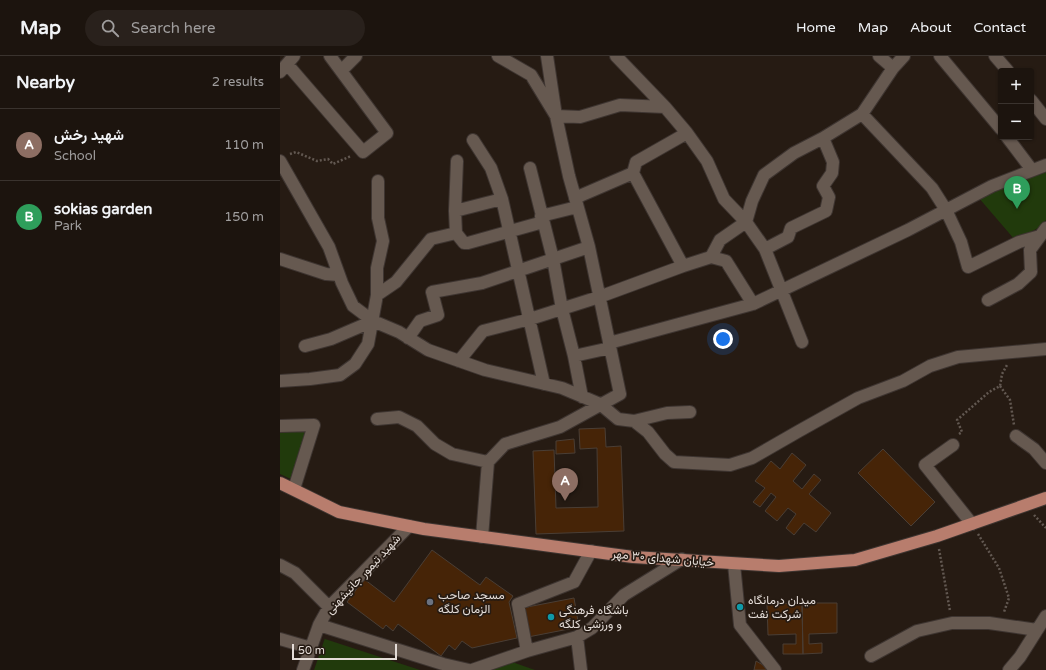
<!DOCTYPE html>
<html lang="en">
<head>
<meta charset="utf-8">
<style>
  body { margin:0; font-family:"Varela Round",Vazirmatn,sans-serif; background:#29211c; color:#f1f3f6 }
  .controls { position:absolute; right:12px; top:12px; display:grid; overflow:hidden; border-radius:4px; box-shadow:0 1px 3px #0004 }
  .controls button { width:36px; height:36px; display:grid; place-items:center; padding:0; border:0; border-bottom:1px solid #3a332e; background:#1c140e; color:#f1f3f6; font:20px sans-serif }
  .scale { position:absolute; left:12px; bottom:10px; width:105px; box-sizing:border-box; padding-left:4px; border:2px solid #e4dcd7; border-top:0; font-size:11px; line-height:14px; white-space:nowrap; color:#e4dcd7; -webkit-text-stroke:3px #261b13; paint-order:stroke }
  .you { position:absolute; left:443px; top:283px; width:14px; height:14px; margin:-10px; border:3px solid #fff; border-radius:50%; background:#1a73e8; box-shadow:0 0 0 6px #1a73e833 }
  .badge { display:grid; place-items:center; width:26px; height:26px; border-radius:50%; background:#d93025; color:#fff; font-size:13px; font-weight:700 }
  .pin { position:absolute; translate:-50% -33px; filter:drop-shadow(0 1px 2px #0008) }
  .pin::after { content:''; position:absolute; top:21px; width:14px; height:12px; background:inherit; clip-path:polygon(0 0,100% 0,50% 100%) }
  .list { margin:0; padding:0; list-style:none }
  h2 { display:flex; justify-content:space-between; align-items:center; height:52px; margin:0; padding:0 16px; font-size:17px }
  h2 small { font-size:13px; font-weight:400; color:#a09e9e }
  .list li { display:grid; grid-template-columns:26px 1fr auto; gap:12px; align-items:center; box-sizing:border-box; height:72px; padding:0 16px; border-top:1px solid #3a332e }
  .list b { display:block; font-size:15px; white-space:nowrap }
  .list p { margin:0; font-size:13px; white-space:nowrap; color:#a09e9e }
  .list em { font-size:13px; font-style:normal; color:#a09e9e }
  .icon { flex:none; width:22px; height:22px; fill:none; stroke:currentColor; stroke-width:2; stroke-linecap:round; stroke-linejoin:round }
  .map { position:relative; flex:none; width:766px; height:614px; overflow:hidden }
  header { display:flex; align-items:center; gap:24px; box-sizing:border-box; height:56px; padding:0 20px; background:#1c140e; border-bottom:1px solid #3a332e }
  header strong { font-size:19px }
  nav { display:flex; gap:22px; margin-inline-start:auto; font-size:14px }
  .search { width:280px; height:36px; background:#29211c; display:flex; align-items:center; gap:10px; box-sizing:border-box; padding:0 14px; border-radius:22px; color:#a09e9e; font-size:15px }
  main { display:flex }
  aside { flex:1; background:#1c140e }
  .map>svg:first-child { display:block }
  .green { fill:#213a0c }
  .building { fill:#462407; stroke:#4a3e35 }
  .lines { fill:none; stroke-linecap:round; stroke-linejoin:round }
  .minor-casing { stroke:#3e3531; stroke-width:14 }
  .major-casing { stroke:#3e3531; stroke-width:14 }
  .path { stroke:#625851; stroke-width:2.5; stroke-dasharray:2 2; stroke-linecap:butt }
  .minor { stroke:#665950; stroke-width:12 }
  .major { stroke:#b87d6d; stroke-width:12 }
  .worship-dot { fill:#6b7280; stroke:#261b13; stroke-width:1.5 }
  .culture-dot { fill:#0f9aa8; stroke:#261b13; stroke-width:1.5 }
  .labels { text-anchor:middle; stroke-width:3.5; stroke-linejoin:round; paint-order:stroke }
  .street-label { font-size:12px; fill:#e4dcd7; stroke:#261b13 }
  .poi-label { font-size:12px; fill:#e4dcd7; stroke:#261b13; text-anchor:start }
</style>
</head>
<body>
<header>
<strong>Map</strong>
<div class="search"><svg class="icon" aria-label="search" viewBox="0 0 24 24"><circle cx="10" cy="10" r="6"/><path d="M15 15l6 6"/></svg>Search here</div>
<nav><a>Home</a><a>Map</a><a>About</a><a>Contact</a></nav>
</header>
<main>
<aside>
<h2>Nearby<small>2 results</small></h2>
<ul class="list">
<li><span class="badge" style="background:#8d6e63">A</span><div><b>شهید رخش</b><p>School</p></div><em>110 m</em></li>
<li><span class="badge" style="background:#2e9e5b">B</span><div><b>sokias garden</b><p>Park</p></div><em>150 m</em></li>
</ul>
</aside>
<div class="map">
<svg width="766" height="614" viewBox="0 0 766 614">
  <rect width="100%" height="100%" fill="#261b13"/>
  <path class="green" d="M766,113V164L760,171L735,184L698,141Z
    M29,372L13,424L0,418V373Z
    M45,582V583L140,614H34Z
    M232,606L255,614H193Z"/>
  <path class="building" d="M325,372L326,391L341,390L344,475L256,478L253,395L274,394L276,452L318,451L317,392L300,393L299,373Z
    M294,383L295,397L276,398V385Z
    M603,393L655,446L631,470L578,417Z
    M512,397L526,409L513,425L522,433L534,418L541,424L529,438L551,457L536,476L524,467L514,479L506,472L516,458L508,452L497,465L485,455L496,441L491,437L480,451L473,446L485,432L475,425L491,405L500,413Z
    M152,494L200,529L206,521L233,540L229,546L237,582L192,592L182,585L175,594L169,589L161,600L118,568L113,575L106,569L103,573L67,546L84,523L114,546Z
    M294,542L299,571L248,581L242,552Z
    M522,547L523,598H503V588H516V578L488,579L487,548Z
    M522,547H557V577L529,578V588L542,587V597L523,598Z
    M476,605L490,613V614H474Z"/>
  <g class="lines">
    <defs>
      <path id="minor" d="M218,0L251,19L276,60L300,61L340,49L385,51
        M336,0L385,51L407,77L427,105L444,143L466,166L485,193L522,286
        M599,0L613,12L582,58L652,132L666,154L681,186L688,211L739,186L760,180
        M660,0L721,73
        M715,0L728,15
        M7,8L83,96L107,77L50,0
        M613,12L624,0
        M61,15L76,0
        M0,16L14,0
        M751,44L766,63
        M727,81L752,114
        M193,84L211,112L222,143L264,328
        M0,105L49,191L62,227L73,250L93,265L119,276L148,294L205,314L282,332L320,348L338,363L354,365L368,376L385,398L394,406L450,409L472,402L519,375L578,342L623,325L650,310L678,301L766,293
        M250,112L273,203L282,253L294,300L302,341
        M353,117L403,210L431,201L440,184L466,166L472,145L484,119L514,97L543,82
        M295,142L353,117L356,106L407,77
        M175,155L177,105
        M261,160L297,151
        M176,177L184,187H188L263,166
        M485,193L508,181L511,172L546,155L549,141L543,130L552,117L553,106L543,82L582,58
        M431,201L446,205L473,248
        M0,203L46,218L59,219
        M97,239V212L103,185L98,162V125
        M708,244L738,228L751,216L750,194L766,172
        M128,282L140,265L158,259L152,236L202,227L309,191
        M329,287L473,248L628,174L712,130L766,109
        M25,290L51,283L93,265
        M294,300L330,292
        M179,305L203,275L250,263L319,241L403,210
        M0,325L30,323L60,319L75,308L88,288L97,239L116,226L151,183L176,177L175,155L222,143
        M97,363L119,361L137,370L155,388L172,398L208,406
        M354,365L387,357L410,356
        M0,370L34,369L14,433
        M736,380L754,393L766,407
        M673,389L645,409L692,468
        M202,481L208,406L225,388L280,371L340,338L309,191L289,120L276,60L267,0
        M454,508L460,569L495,614
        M0,509L15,517L49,551
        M39,569L163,608L189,614
        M297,581L301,614
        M0,583L31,592
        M247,595L238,548L294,526L311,495
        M591,600L637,575L672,567H709L757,574
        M23,614L39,569L49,551L129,470
        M192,614L247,595L297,581L312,572L344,539L402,503
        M729,614L740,601L766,560"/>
      <path id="major" d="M0,427L59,456L144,473L353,501L499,510L575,504L657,480L766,442"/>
    </defs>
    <use href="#minor" class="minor-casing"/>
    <use href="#major" class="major-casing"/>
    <path class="path" d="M10,98L16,96L37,105L48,103L53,108L71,100
      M720,330L730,344L734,369
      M679,378L682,376L677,364L709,336L720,330L722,318L727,309
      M754,459L766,472
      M698,478L719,512L729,542L724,556
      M659,493L670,555"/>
    <use href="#minor" class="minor"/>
    <use href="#major" class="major"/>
  </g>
  <circle class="worship-dot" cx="150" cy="546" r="4"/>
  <g class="culture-dot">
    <circle cx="460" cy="551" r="4"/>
    <circle cx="271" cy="561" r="4"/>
  </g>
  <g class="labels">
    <g class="street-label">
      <text transform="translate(383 502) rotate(5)" y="4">خیابان شهدای ۳۰ مهر</text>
      <text transform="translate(83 518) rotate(-47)" y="4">شهید تیمور جانیشهنی</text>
    </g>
    <g class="poi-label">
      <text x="158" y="543">مسجد صاحب<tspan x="158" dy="14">الزمان کلگه</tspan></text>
      <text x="468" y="548">میدان درمانگاه<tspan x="468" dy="14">شرکت نفت</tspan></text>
      <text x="279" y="558">باشگاه فرهنگی<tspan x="279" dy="14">و ورزشی کلگه</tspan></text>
    </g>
  </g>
</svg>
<div class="controls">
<button>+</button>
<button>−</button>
</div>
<div class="scale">50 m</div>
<div class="you"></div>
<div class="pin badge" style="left:285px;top:445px;background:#8d6e63">A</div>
<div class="pin badge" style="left:737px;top:153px;background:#2e9e5b">B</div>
</div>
</main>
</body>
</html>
